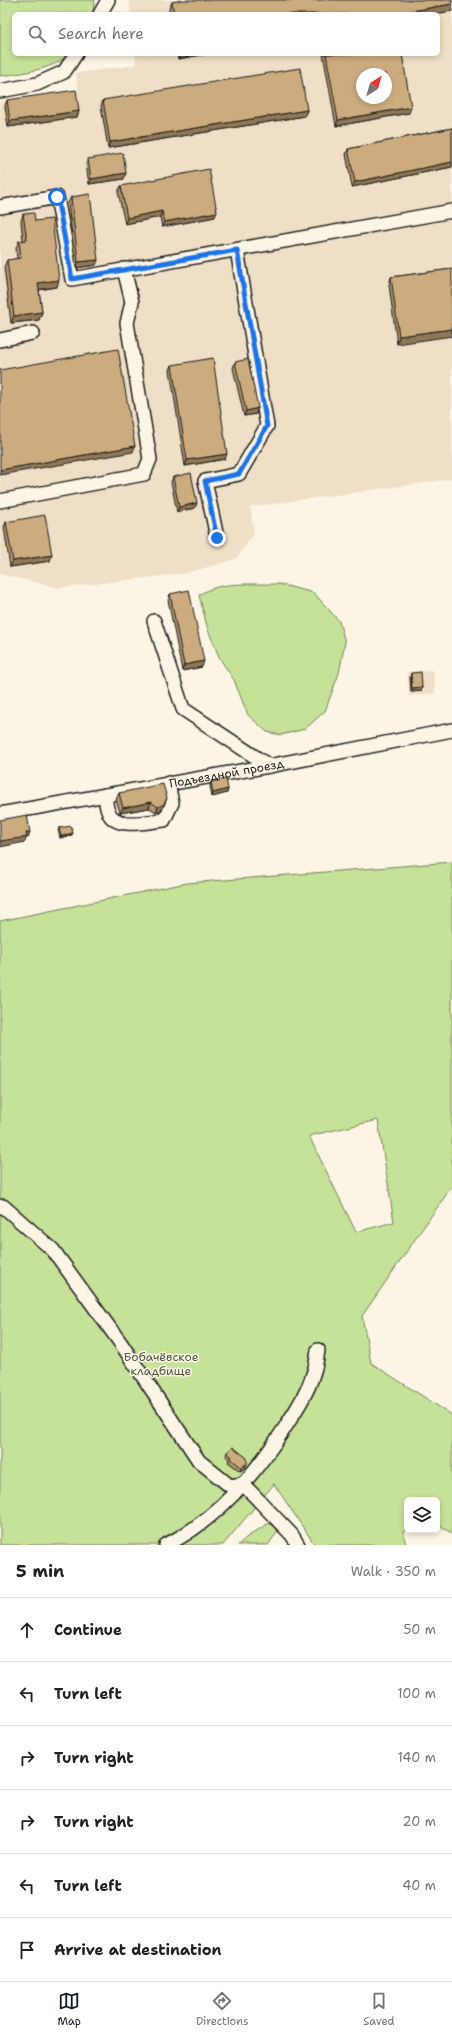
<!DOCTYPE html>
<html lang="en">
<head>
<meta charset="utf-8">
<style>
  body { margin:0; font-family:"Shantell Sans",sans-serif; background:#f6f6f6; color:#202124 }
  .controls { position:absolute; right:12px; bottom:12px; display:grid; overflow:hidden; border-radius:6px; box-shadow:0 2px 6px #0003 }
  .controls button { width:36px; height:36px; display:grid; place-items:center; padding:0; border:0; border-bottom:1px solid #e0e0e0; background:#fff; color:#202124; font:20px sans-serif }
  .compass { position:absolute; left:356px; top:68px; width:36px; height:36px; border-radius:50%; background:#fff; box-shadow:0 2px 6px #0003; rotate:37deg }
  .stop { position:absolute; width:12px; height:12px; margin:-9px; border:3px solid #1a73e8; border-radius:50%; background:#fff }
  .stop.end { background:#1a73e8; border-color:#fff; box-shadow:0 1px 4px #0008 }
  .list { margin:0; padding:0; list-style:none }
  h2 { display:flex; justify-content:space-between; align-items:center; height:52px; margin:0; padding:0 16px; font-size:17px }
  h2 small { font-size:13px; font-weight:400; color:#757577 }
  .list li { display:grid; grid-template-columns:26px 1fr auto; gap:12px; align-items:center; box-sizing:border-box; height:64px; padding:0 16px; border-top:1px solid #e0e0e0 }
  .list b { display:block; font-size:15px; white-space:nowrap }
  .list em { font-size:13px; font-style:normal; color:#757577 }
  .icon { flex:none; width:22px; height:22px; fill:none; stroke:currentColor; stroke-width:2; stroke-linecap:round; stroke-linejoin:round }
  .map { position:relative; flex:none; width:452px; height:1545px; overflow:hidden }
  .search { position:absolute; background:#fff; box-shadow:0 2px 6px #0003; left:12px; right:12px; top:12px; height:44px; display:flex; align-items:center; gap:10px; box-sizing:border-box; padding:0 14px; border-radius:6px; color:#757577; font-size:15px }
  .sheet { height:436px; background:#fff }
  nav { display:flex; justify-content:space-around; align-items:center; box-sizing:border-box; height:56px; border-top:1px solid #e0e0e0; background:#fff; font-size:11px; color:#757577 }
  nav a { display:grid; justify-items:center; gap:2px }
  nav .on { color:#111827 }
  .map>svg:first-child { display:block }
  .built { fill:#eedfc6; fill-rule:evenodd }
  .green { fill:#c6e198; stroke:#717e5a; fill-rule:evenodd }
  .lines { fill:none; stroke-linecap:round; stroke-linejoin:round }
  .minor-casing { stroke:#1c1c1c; stroke-width:16 }
  .minor { stroke:#fcf5e5; stroke-width:13 }
  .wall { fill:#af946d; stroke:#1c1c1c }
  .shaded-wall { fill:#8f7859; stroke:#1c1c1c }
  .building { fill:#ccac7f; stroke:#1c1c1c; fill-rule:evenodd }
  .route { stroke:#1a73e8; stroke-width:5 }
  .labels { text-anchor:middle; stroke-width:3; stroke-linejoin:round; paint-order:stroke }
  .street-label { font-size:12px; fill:#1c1c1c; stroke:#fcf5e5 }
  .park-label { font-size:12px; fill:#4f5741; stroke:#fcf5e5 }
</style>
</head>
<body>
<div class="map">
<svg width="452" height="1545" viewBox="0 0 452 1545">
  <rect width="100%" height="100%" fill="#fcf5e5"/>
  <filter id="ink" filterUnits="userSpaceOnUse"><feTurbulence type="fractalNoise" baseFrequency=".025" numOctaves="2"/><feDisplacementMap in="SourceGraphic" scale="8" xChannelSelector="R" yChannelSelector="G"/><feConvolveMatrix kernelMatrix="1 2 1 2 8 2 1 2 1" color-interpolation-filters="sRGB"/></filter>
  <g filter="url(#ink)">
    <path class="built" d="M129,0H452V479L250,507L254,533L236,559L187,573L59,588L0,574V102L78,90L76,73L136,65L135,54H438V14H131ZM362,74H386V98H362Z
      M433,670L435,693L409,696L407,672Z"/>
    <path class="green" d="M0,0H95L92,14H14V54H68C58,69 17,74 0,76Z
      M279,584L314,593L339,621L345,642L339,673L325,711L305,729L281,735L267,732L248,715L234,680L220,659L208,630L199,595C220,580 254,585 279,584Z
      M452,862V1186L362,1316L371,1363L452,1415V1534L437,1523V1500H407V1529L403,1532L406,1545H315L274,1484L223,1545H0V921L187,883ZM378,1120L394,1222L356,1232L309,1136Z
      M269,1523L278,1531L268,1545H238L247,1537Z"/>
    <g class="lines">
      <defs>
        <g id="minor">
          <path d="M100,14L108,0"/>
          <path d="M0,91L37,84L64,72L76,54"/>
          <path d="M0,207L57,197L72,279L452,211"/>
          <path d="M0,340L33,333"/>
          <path d="M0,501L144,474L150,459L127,323L132,302L124,269"/>
          <path d="M217,537L205,481L239,474L267,426L237,250"/>
          <path d="M154,621L183,709L269,766"/>
          <path d="M105,795C106,801 106,807 108,811C115,831 149,821 164,820L172,803L168,783"/>
          <path id="s1" d="M0,814L269,766L452,730"/>
          <path d="M0,1207L3,1206L53,1250L122,1345L199,1461L230,1486L243,1484"/>
          <path d="M243,1484L292,1535L298,1545"/>
          <path d="M166,1545C218,1519 255,1474 286,1426C296,1410 308,1392 313,1374C316,1367 317,1358 318,1350"/>
        </g>
      </defs>
      <use href="#minor" class="minor-casing"/>
      <use href="#minor" class="minor"/>
    </g>
    <path class="wall" d="M452,0V11L434,14H170L169,9L172,2Z
      M177,54H207L178,59Z
      M323,54H402L409,113L336,126Z
      M7,100L79,111L77,117L8,127L5,106Z
      M103,100L307,110L305,116L108,148L101,106Z
      M452,128V167L352,187L346,154L348,149Z
      M88,159L124,179L89,184L86,164Z
      M121,186L215,217L162,227L160,217L125,224L118,192Z
      M71,197L96,265L76,268L68,203Z
      M23,214L35,221L57,287L39,290L42,312L39,320L11,323L4,267L7,260L17,259L16,248L19,241H23L21,221Z
      M452,269L397,344L389,285L391,277Z
      M235,362L258,408L256,414L244,416L233,368Z
      M172,365L225,459L185,466L170,370Z
      M173,477L195,508L177,512L171,482Z
      M6,522L50,561L10,567L4,527Z
      M170,594L202,667L182,671L168,600Z
      M411,673L422,687L421,691L411,692L410,677Z
      M211,782L228,789L227,793L212,797L210,786Z
      M119,793L167,798L162,810L156,812L149,808L120,813L116,799Z
      M59,828L72,835L60,838L58,830Z
      M227,1452L245,1468L240,1471L228,1462L229,1460L226,1456Z"/>
    <path class="shaded-wall" d="M452,4V11L434,14H394Z
      M180,54H207L178,59Z
      M411,107L409,113L336,126L338,120Z
      M307,110L305,116L108,148L110,142Z
      M79,111L77,117L8,127L10,121Z
      M452,162V167L352,187L355,182Z
      M126,173L124,179L89,184L91,179Z
      M162,211L160,217L125,224L127,218Z
      M217,212L215,217L162,227L164,222Z
      M98,260L96,265L76,268L78,262Z
      M59,280L57,287L36,290L38,283Z
      M42,312L39,320L11,323L14,316Z
      M452,329V336L397,344L399,336Z
      M258,408L256,414L244,416L246,411Z
      M135,446L133,452L0,475V470Z
      M227,454L225,459L185,466L187,460Z
      M197,503L195,508L177,512L179,507Z
      M52,555L50,561L10,567L13,561Z
      M204,661L202,667L182,671L184,665Z
      M422,687L421,691L411,692L412,688Z
      M228,789L227,793L212,797L213,793Z
      M167,798L162,810L156,812L158,807Z
      M151,802L149,808L120,813L123,808Z
      M30,832L28,838H26L25,842L0,847V841Z
      M73,833L72,835L60,838L61,836Z
      M247,1464L245,1468L240,1471L241,1467Z"/>
    <path class="building" d="M182,0H452V4L394,14H174L172,2Z
      M326,54H402L411,107L338,120ZM362,74H386V98H362Z
      M300,68L307,110L110,142L103,100Z
      M76,90L79,111L10,121L7,100Z
      M452,128V162L355,182L348,149Z
      M123,153L126,173L91,179L88,159Z
      M209,169L217,212L164,222L162,211L127,218L121,186Z
      M90,194L98,260L78,262L71,197Z
      M34,213L35,221L52,219L59,280L38,283L42,312L14,316L7,260L21,258L19,241L27,240L23,214Z
      M452,269V329L399,336L391,277Z
      M118,349L135,446L0,470V370Z
      M213,358L227,454L187,460L172,365Z
      M248,359L258,408L246,411L235,362Z
      M191,473L197,503L179,507L173,477Z
      M45,515L52,555L13,561L6,522Z
      M189,590L204,661L184,665L170,594Z
      M421,672L422,687L412,688L411,673Z
      M226,779L228,789L213,793L211,782Z
      M163,784L167,798L164,804L158,807L151,802L123,808L119,793Z
      M27,815L30,832L26,833L27,837L0,841V820Z
      M71,826L73,833L61,836L59,828Z
      M233,1447L247,1458V1464L241,1467L230,1458L232,1457L227,1452Z"/>
  </g>
  <g class="lines" filter="url(#ink)">
    <path class="route" d="M57,197L72,279L237,250L267,426L239,474L205,481L217,538"/>
  </g>
  <g class="labels">
    <g class="street-label">
      <text dy="4" stroke="none"><textPath href="#s1" startOffset="230">Подъездной проезд</textPath></text>
    </g>
    <g class="park-label">
      <text x="161" y="1361">Бобачёвское<tspan x="161" dy="14">кладбище</tspan></text>
    </g>
  </g>
</svg>
<div class="controls">
<button><svg class="icon" aria-label="layers" viewBox="0 0 24 24"><path d="M12 4l9 5-9 5-9-5zM3 14l9 5 9-5"/></svg></button>
</div>
<svg class="compass" viewBox="-18 -18 36 36"><path d="M0-13l5 13h-10z" fill="#e53935"/><path d="M0 13l5-13h-10z" fill="#757577"/></svg>
<div class="stop" style="left:57px;top:197px"></div>
<div class="stop end" style="left:217px;top:538px"></div>
<div class="search"><svg class="icon" aria-label="search" viewBox="0 0 24 24"><circle cx="10" cy="10" r="6"/><path d="M15 15l6 6"/></svg>Search here</div>
</div>
<section class="sheet">
<h2>5 min<small>Walk · 350 m</small></h2>
<ul class="list">
<li><svg class="icon" aria-label="ahead" viewBox="0 0 24 24"><path d="M12 20V5M6 11l6-6 6 6"/></svg><div><b>Continue</b></div><em>50 m</em></li>
<li><svg class="icon" aria-label="left" viewBox="0 0 24 24"><path d="M17 20v-9H6M10 6l-5 5 5 5"/></svg><div><b>Turn left</b></div><em>100 m</em></li>
<li><svg class="icon" aria-label="right" viewBox="0 0 24 24"><path d="M7 20v-9h11M14 6l5 5-5 5"/></svg><div><b>Turn right</b></div><em>140 m</em></li>
<li><svg class="icon" aria-label="right" viewBox="0 0 24 24"><path d="M7 20v-9h11M14 6l5 5-5 5"/></svg><div><b>Turn right</b></div><em>20 m</em></li>
<li><svg class="icon" aria-label="left" viewBox="0 0 24 24"><path d="M17 20v-9H6M10 6l-5 5 5 5"/></svg><div><b>Turn left</b></div><em>40 m</em></li>
<li><svg class="icon" aria-label="arrive" viewBox="0 0 24 24"><path d="M6 21V4h12l-3 4 3 4H6"/></svg><div><b>Arrive at destination</b></div></li>
</ul>
</section>
<nav>
<a class="on"><svg class="icon" aria-label="map" viewBox="0 0 24 24"><path d="M3 6l6-2 6 2 6-2v14l-6 2-6-2-6 2zM9 4v14M15 6v14"/></svg>Map</a>
<a><svg class="icon" aria-label="directions" viewBox="0 0 24 24"><path d="M12 3l9 9-9 9-9-9zM9 14v-3h6M13 9l2 2-2 2"/></svg>Directions</a>
<a><svg class="icon" aria-label="saved" viewBox="0 0 24 24"><path d="M7 4h10v16l-5-4-5 4z"/></svg>Saved</a>
</nav>
</body>
</html>
